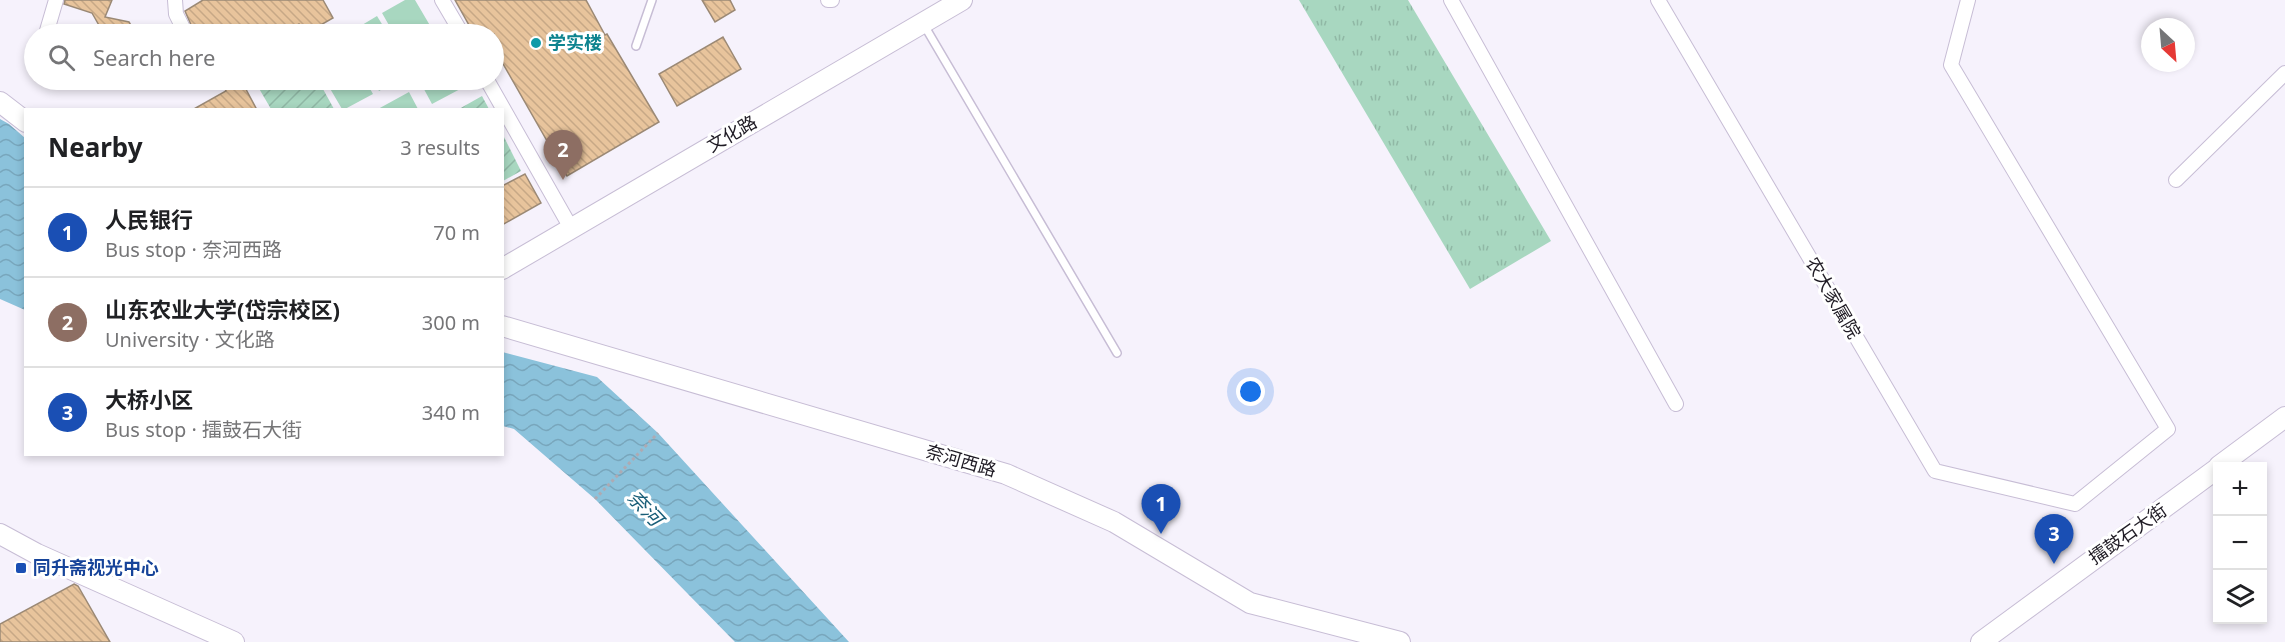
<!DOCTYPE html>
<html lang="en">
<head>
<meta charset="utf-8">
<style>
  body { margin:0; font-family:"Noto Sans","Noto Sans SC",sans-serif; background:#f2f2f2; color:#202124 }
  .controls { position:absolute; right:18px; bottom:18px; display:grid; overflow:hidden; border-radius:0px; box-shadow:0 3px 9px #0003 }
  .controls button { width:54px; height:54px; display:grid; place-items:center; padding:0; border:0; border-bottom:2px solid #e0e0e0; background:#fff; color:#202124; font:30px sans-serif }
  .compass { position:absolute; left:2141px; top:18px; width:54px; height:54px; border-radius:50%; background:#fff; box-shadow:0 3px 9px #0003; rotate:154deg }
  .you { position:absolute; left:1251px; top:392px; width:21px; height:21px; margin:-15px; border:4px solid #fff; border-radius:50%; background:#1a73e8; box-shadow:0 0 0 9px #1a73e833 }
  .badge { display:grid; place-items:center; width:39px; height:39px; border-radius:50%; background:#b45309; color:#fff; font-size:20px; font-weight:700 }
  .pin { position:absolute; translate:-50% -50px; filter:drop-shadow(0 2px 3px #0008) }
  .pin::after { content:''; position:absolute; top:32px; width:21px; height:18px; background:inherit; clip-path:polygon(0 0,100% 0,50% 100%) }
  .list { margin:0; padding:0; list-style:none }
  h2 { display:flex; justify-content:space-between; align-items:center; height:78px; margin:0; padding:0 24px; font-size:26px }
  h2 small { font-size:20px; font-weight:400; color:#757577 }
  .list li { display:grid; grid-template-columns:39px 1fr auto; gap:18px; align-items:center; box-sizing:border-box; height:90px; padding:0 24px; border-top:2px solid #e0e0e0 }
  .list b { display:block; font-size:22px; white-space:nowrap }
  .list p { margin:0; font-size:20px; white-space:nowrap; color:#757577 }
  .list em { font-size:20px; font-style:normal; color:#757577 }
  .icon { flex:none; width:33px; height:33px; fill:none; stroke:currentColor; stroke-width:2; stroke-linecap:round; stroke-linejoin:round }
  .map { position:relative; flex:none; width:2285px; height:642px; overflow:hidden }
  .search { position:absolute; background:#fff; box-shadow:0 3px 9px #0003; left:24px; top:24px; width:480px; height:66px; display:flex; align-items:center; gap:15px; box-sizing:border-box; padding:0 21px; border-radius:33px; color:#757577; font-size:22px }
  .panel { position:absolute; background:#fff; box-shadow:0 3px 9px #0003; left:24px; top:108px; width:480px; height:348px; border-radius:0px }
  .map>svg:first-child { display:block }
  .grass { fill:#a8d7c0 }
  .park { fill:url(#park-tufts) }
  .garden { fill:url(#garden-furrows) }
  .water { fill:url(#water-waves) }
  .building { fill:url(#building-back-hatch); stroke:#9b8975; stroke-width:1.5 }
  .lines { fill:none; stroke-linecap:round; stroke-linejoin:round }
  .lane-casing { stroke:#c7bdd5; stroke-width:10 }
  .street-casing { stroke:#c7bdd5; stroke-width:16 }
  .secondary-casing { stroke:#c7bdd5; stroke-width:22 }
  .path { stroke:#aeaab3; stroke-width:3; stroke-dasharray:3 3; stroke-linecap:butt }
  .lane { stroke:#fff; stroke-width:7 }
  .street { stroke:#fff; stroke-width:14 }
  .secondary { stroke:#fff; stroke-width:20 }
  .culture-dot { fill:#0f9aa8; stroke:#fff; stroke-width:2 }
  .transit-dot { fill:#1a4fb4; stroke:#fff; stroke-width:2 }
  .labels { text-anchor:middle; stroke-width:6; stroke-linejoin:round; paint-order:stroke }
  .culture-label { font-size:18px; font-weight:bold; fill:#0d838f; stroke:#fff; text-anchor:start }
  .street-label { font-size:18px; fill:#1e1a23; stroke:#fff }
  .transit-label { font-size:18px; font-weight:bold; fill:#164399; stroke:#fff; text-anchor:start }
  .water-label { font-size:20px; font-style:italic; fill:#195e78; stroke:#fff }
</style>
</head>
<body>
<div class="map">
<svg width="2285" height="642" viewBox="0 0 2285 642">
  <defs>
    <pattern id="park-tufts" width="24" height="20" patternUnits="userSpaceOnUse" patternTransform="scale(1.5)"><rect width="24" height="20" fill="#a8d7c0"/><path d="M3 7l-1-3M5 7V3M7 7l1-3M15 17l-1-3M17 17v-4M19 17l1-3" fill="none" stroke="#90b8a5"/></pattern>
    <pattern id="garden-furrows" width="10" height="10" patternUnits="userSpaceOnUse" patternTransform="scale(1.5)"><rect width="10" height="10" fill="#a8d7c0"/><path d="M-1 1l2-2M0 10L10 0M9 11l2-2" fill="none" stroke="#90b8a5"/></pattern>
    <pattern id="water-waves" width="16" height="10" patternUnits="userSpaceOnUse" patternTransform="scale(1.5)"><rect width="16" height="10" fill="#8bc2db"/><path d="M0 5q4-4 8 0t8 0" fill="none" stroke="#78a6bc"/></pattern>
    <pattern id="building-back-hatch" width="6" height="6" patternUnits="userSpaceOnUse" patternTransform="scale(1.5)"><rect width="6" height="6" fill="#e8c49c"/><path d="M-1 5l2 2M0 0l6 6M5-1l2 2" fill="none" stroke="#c7a886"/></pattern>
  </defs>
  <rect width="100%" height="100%" fill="#f6f2fc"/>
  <path class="grass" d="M405,0H415L435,34H394L382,13Z
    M377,16L388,34H347Z
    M325,80H365L373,94L345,109H342Z
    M373,80H399L379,91Z
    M419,80H460L464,87L432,104Z
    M409,92L418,109H378Z"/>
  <path class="park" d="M1299,0H1408L1551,241L1470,289Z"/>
  <path class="garden" d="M254,80H318L334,109H271Z
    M482,96L489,109H459Z
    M503,135L521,171L503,181H502Z"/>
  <path class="water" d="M0,119L9,124L25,138V310L0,299Z
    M502,352L597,377L658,433L849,642H735L595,499L514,429L503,426Z"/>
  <path class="building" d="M65,0H112L105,17L129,22L136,34H104L92,13L64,4Z
    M203,0H323L333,18L305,34L299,24L280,34H195L185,11Z
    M455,0H586L605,35L607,34L659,122L567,176L494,48V34H474Z
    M702,0H730L735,10L715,22Z
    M723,37L741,69L677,106L659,74Z
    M220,80H241L257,110H192L226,91Z
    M525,174L541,203L502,225V186Z
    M74,584L78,586L110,642H0V624Z"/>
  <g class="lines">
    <defs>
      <path id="lane" d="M924,25L1117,353
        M636,46L652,0"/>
      <path id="street" d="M175,0L176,14L186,34
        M442,0L462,34
        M828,0H832
        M1451,0L1676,404
        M1658,0L1935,471L2075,504L2168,429L1951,65L1968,0
        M46,34L56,0
        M487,80L571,228
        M2176,180L2285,73"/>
      <path id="secondary" d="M0,102L26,122
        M502,269L962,0
        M502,326L1006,474L1114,522L1250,603L1400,642
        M2219,466L2285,417
        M0,534L37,554L234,642
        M1981,642L2218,468"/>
    </defs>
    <use href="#lane" class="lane-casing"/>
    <use href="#street" class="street-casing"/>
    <use href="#secondary" class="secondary-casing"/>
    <path class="path" d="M595,499L658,433"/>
    <use href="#lane" class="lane"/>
    <use href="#street" class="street"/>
    <use href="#secondary" class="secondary"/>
  </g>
  <circle class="culture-dot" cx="536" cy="43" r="6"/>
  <rect class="transit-dot" x="15" y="562" width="12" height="12" rx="3"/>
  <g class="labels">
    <g class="culture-label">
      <text x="548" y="49">学实楼</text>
    </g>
    <g class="street-label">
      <text transform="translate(732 134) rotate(-30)" y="6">文化路</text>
      <text transform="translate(1833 298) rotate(60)" y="6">农大家属院</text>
      <text transform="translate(961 461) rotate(16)" y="6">奈河西路</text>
      <text transform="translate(2128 534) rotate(-35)" y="6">擂鼓石大街</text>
    </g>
    <g class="transit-label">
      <text x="33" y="574">同升斋视光中心</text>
    </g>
    <g class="water-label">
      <text transform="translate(645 508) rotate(47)" y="7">奈河</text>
    </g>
  </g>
</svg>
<div class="controls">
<button>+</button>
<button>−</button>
<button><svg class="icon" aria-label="layers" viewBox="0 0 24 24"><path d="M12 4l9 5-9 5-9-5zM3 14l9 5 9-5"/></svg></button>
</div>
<svg class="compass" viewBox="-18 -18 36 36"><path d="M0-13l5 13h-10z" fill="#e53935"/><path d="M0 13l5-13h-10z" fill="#757577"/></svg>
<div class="you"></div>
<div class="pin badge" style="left:1161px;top:534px;background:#1a4fb4">1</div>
<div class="pin badge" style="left:563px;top:180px;background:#8d6e63">2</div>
<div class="pin badge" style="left:2054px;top:564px;background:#1a4fb4">3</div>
<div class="search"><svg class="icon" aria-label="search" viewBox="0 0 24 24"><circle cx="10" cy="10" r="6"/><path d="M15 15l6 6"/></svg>Search here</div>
<section class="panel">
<h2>Nearby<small>3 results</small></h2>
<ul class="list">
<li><span class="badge" style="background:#1a4fb4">1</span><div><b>人民银行</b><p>Bus stop · 奈河西路</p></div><em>70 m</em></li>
<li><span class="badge" style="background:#8d6e63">2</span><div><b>山东农业大学(岱宗校区)</b><p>University · 文化路</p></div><em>300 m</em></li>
<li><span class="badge" style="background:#1a4fb4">3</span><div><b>大桥小区</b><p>Bus stop · 擂鼓石大街</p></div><em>340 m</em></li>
</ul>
</section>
</div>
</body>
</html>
